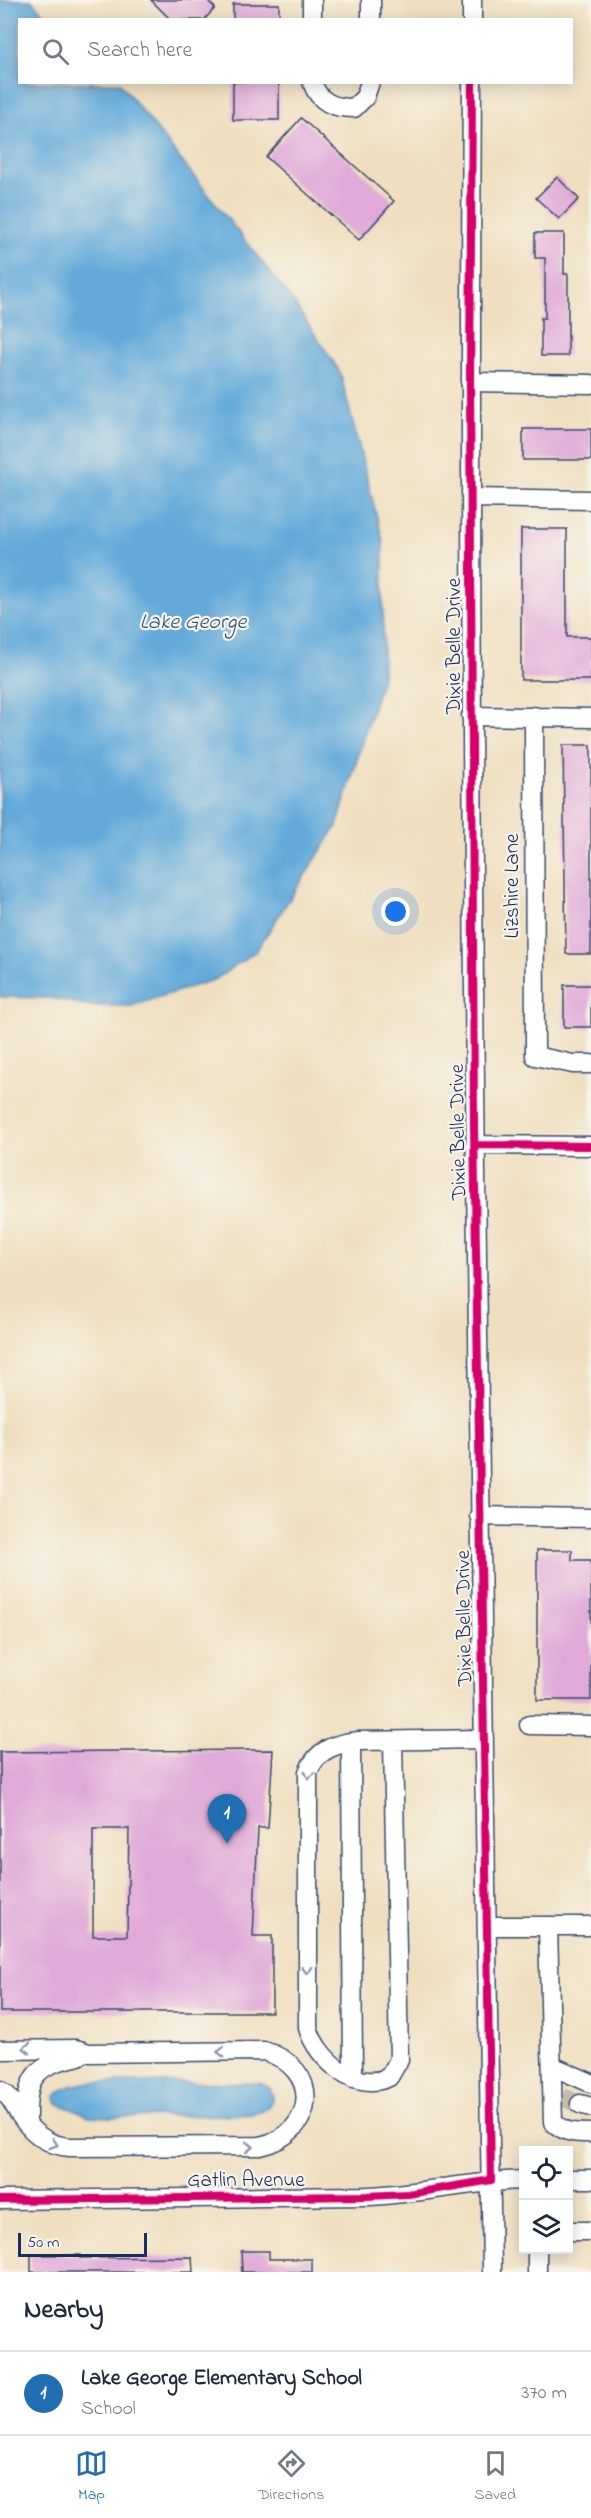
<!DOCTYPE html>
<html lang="en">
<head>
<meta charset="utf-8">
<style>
  body { margin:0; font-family:"Indie Flower",sans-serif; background:#f6f6f7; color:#1f2937 }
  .controls { position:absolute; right:18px; bottom:18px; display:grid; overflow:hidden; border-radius:0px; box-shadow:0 3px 15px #0003 }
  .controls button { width:54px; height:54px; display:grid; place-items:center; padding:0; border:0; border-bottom:2px solid #e0e1e3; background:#fff; color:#1f2937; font:30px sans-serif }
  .scale { position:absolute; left:18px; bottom:15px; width:129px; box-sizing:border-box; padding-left:6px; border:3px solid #1b2f5e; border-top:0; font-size:16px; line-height:21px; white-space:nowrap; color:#1b2f5e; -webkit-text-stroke:4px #f7f3e8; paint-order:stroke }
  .you { position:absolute; left:396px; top:912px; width:21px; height:21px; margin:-15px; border:4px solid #fff; border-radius:50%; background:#1a73e8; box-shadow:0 0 0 9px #1a73e833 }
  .badge { display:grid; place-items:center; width:39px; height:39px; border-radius:50%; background:#1f6fb2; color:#fff; font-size:20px; font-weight:700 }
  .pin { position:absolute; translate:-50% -50px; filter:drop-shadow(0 2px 3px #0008) }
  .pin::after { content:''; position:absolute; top:32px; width:21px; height:18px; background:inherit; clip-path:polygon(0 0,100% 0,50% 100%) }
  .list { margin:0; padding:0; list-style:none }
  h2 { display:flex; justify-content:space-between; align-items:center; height:78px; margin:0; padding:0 24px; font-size:26px }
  h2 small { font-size:20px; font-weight:400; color:#747a83 }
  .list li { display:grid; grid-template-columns:39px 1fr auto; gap:18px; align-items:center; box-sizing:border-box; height:84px; padding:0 24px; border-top:2px solid #e0e1e3 }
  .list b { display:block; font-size:22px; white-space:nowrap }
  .list p { margin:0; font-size:20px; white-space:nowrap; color:#747a83 }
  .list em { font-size:20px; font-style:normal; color:#747a83 }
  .icon { flex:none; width:33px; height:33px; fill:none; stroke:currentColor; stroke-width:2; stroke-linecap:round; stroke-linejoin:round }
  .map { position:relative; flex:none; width:591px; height:2272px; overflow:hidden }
  .search { position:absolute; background:#fff; box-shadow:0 3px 15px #0003; left:18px; right:18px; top:18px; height:66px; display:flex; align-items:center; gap:15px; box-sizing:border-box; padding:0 21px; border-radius:0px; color:#747a83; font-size:22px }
  .sheet { height:162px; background:#fff }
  nav { display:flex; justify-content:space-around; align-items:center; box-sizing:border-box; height:84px; border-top:2px solid #e0e1e3; background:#fff; font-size:16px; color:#747a83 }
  nav a { display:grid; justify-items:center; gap:3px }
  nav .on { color:#1f6fb2 }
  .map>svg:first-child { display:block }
  .water { fill:#64aada; stroke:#406c9c; stroke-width:1.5 }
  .building { fill:#e0a9d8; fill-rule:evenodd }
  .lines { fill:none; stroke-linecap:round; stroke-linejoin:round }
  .minor-tunnel { stroke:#c5bcac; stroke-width:18; stroke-dasharray:18 9; stroke-linecap:butt }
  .minor-casing { stroke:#3b496d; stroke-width:21 }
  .minor { stroke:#fff; stroke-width:18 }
  .cycleway-casing { stroke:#f7f3e8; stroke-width:11 }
  .cycleway { stroke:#d6006c; stroke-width:8 }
  .oneway { stroke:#8d97ae }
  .labels { text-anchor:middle; stroke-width:4.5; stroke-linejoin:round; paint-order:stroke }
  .street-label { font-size:21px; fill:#1b2f5e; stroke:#f7f3e8 }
  .water-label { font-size:22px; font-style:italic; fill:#315483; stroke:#f7f3e8 }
</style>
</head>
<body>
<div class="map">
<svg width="591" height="2272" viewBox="0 0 591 2272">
  <rect width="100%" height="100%" fill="#f7f3e8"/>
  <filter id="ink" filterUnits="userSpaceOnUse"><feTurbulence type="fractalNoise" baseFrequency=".0167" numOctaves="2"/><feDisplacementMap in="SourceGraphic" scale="12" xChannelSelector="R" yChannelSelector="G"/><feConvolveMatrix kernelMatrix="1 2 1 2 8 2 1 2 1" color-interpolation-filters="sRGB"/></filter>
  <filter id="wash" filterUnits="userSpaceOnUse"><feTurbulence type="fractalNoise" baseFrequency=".008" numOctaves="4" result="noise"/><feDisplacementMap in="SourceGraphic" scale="24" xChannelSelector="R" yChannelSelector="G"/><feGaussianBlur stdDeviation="1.35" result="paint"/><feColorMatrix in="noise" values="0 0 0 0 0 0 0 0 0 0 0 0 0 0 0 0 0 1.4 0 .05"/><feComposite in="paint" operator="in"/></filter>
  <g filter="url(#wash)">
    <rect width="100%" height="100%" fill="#efdfc0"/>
    <path class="water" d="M0,0H31L49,19L20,20V82L120,83L292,300L340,372L383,541V674L337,826L256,951L216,979L131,1006H90L51,998L0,997Z
      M109,2082L260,2083L270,2088L273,2096C270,2114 252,2114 237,2115L109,2117L88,2116L56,2103L55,2096C69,2082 89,2082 109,2082Z"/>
    <g id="blocks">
      <path class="building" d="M151,0H207L215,8L204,20H171Z
        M233,4H279V20H233Z
        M233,82H279V120H233Z
        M301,118L394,201L359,240L266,157Z
        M557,177L579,199L559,219L536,198Z
        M535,233H564V274H568V356H541V318H545V258H535Z
        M523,429H591V460H523Z
        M521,529H567V637H591V680H521Z
        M563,745H591V954H566Z
        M564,985H591V1027H564Z
        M537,1550H572V1560H591V1700H537Z
        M273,1750L268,1828H258L253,1936H272V2012H0V1752ZM93,1829H129L127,1936H93Z
        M241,2251H269V2259H312V2272H242Z
        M31,2255H81V2258L192,2257L193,2272H31Z"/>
    </g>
  </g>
  <g filter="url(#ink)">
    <use href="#blocks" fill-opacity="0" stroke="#3b496d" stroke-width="1.5"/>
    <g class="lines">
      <path class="minor-tunnel" d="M562,2097L580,2104"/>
      <defs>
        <path id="minor" d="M371,0V20
          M312,20V0
          M472,20V0
          M312,82C319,103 334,108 354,108L365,97L370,82
          M472,82C467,812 481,1542 492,2272
          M470,382L591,384
          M471,498L591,500
          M471,716L591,718
          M534,716L535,1056L573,1064H591
          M475,1145L591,1146
          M479,1516L591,1518
          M529,1725L591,1726
          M393,1741L399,2060L389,2077C356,2093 317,2059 308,2028V1772C317,1749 337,1743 359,1741L484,1739
          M351,1742L353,2078
          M488,1926H591
          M548,1926L553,2122C564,2133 576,2133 591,2133
          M0,2050L76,2049L89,2053L264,2051C322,2068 318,2133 260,2146L70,2147C49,2146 32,2133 20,2115C13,2105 12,2097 0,2090
          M552,2066L591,2083
          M580,2104L591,2107
          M27,2123C26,2075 34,2066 79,2056
          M568,2179H591
          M0,2200L367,2196C420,2194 471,2181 524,2180
          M568,2231H591
          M537,2250V2272"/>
      </defs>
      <use href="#minor" class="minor-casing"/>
      <use href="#minor" class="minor"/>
      <defs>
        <path id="cycleway" d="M475,1145L591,1146
          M0,2200L367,2196L408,2194L491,2180L474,1126L470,382L472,82"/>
      </defs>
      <use href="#cycleway" class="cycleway-casing"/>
      <use href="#cycleway" class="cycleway"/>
    </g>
    <defs><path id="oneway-chevron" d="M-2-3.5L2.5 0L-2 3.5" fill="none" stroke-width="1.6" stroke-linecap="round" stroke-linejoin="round" transform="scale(1.5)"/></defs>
    <g class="oneway">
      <use href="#oneway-chevron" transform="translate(309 1775) rotate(101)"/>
      <use href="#oneway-chevron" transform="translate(307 1970) rotate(90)"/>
      <use href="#oneway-chevron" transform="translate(27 2048) rotate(180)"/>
      <use href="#oneway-chevron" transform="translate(221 2052) rotate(179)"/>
      <use href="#oneway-chevron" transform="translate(54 2144) rotate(18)"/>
      <use href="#oneway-chevron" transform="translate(249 2147)"/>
    </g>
  </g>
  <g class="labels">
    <g class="street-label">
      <text transform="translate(453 646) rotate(-90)" y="7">Dixie Belle Drive</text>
      <text transform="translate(511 886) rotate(-90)" y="7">Lizshire Lane</text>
      <text transform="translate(457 1132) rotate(-91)" y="7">Dixie Belle Drive</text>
      <text transform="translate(463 1618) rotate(-91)" y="7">Dixie Belle Drive</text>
      <text x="246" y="2186">Gatlin Avenue</text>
    </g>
    <g class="water-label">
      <text x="193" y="628">Lake George</text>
    </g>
  </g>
</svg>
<div class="controls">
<button><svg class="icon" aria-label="locate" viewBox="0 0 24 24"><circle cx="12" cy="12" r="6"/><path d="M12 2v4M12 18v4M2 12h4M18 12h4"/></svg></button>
<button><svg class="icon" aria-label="layers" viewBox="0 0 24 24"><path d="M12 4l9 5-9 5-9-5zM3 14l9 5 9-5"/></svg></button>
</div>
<div class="scale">50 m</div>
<div class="you"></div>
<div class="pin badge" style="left:227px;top:1844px">1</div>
<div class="search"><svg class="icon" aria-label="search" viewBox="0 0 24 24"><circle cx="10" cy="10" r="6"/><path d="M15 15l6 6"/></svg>Search here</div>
</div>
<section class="sheet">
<h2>Nearby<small></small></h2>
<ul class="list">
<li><span class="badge">1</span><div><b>Lake George Elementary School</b><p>School</p></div><em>370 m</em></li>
</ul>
</section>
<nav>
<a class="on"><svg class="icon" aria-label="map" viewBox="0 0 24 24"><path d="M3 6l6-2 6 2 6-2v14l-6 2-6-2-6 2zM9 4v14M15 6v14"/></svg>Map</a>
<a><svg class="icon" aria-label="directions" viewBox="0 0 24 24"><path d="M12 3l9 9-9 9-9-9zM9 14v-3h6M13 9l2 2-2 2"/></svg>Directions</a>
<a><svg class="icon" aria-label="saved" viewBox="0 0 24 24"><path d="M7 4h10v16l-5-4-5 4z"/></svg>Saved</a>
</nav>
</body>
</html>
